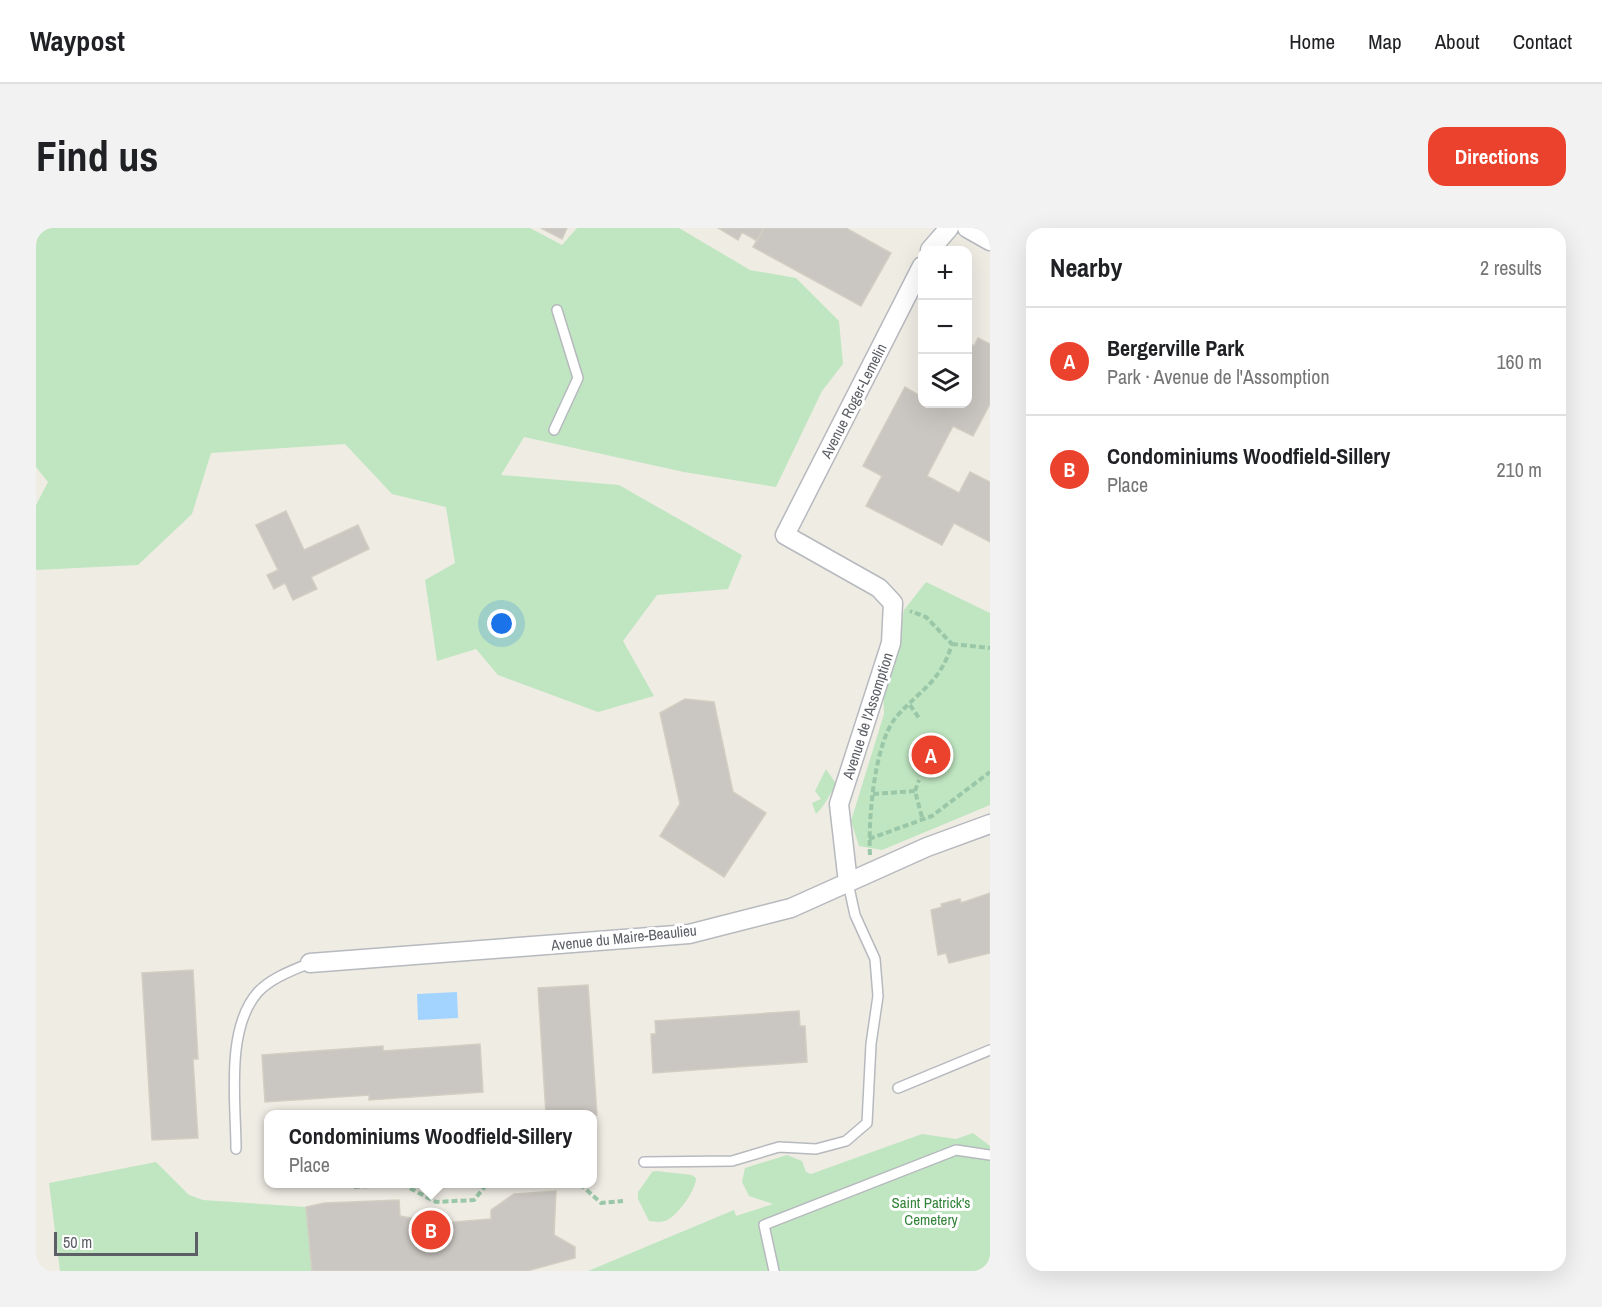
<!DOCTYPE html>
<html lang="en">
<head>
<meta charset="utf-8">
<style>
  body { margin:0; font-family:"Archivo Narrow",sans-serif; background:#f2f2f2; color:#202124 }
  .controls { position:absolute; right:18px; top:18px; display:grid; overflow:hidden; border-radius:12px; box-shadow:0 6px 24px #0002 }
  .controls button { width:54px; height:54px; display:grid; place-items:center; padding:0; border:0; border-bottom:2px solid #e0e0e0; background:#fff; color:#202124; font:30px sans-serif }
  .scale { position:absolute; left:18px; bottom:15px; width:144px; box-sizing:border-box; padding-left:6px; border:3px solid #5c5f65; border-top:0; font-size:16px; line-height:21px; white-space:nowrap; color:#5c5f65; -webkit-text-stroke:4px #fff; paint-order:stroke }
  .you { position:absolute; left:466px; top:396px; width:21px; height:21px; margin:-15px; border:4px solid #fff; border-radius:50%; background:#1a73e8; box-shadow:0 0 0 9px #1a73e833 }
  .badge { display:grid; place-items:center; width:39px; height:39px; border-radius:50%; background:#eb422d; color:#fff; font-size:20px; font-weight:700 }
  .pin { position:absolute; translate:-50% -50%; border:3px solid #fff; box-shadow:0 2px 6px #0006 }
  .popup { position:absolute; left:228px; top:882px; width:333px; height:78px; box-sizing:border-box; display:grid; place-content:center; border-radius:12px; background:#fff; filter:drop-shadow(0 2px 4px #0005); font-size:20px; white-space:nowrap; color:#757577 }
  .popup b { font-size:22px; color:#202124 }
  .popup::after { content:''; position:absolute; left:50%; top:100%; margin-left:-12px; border:12px solid transparent; border-top-color:#fff }
  .list { margin:0; padding:0; list-style:none }
  h2 { display:flex; justify-content:space-between; align-items:center; height:78px; margin:0; padding:0 24px; font-size:26px }
  h2 small { font-size:20px; font-weight:400; color:#757577 }
  .list li { display:grid; grid-template-columns:39px 1fr auto; gap:18px; align-items:center; box-sizing:border-box; height:108px; padding:0 24px; border-top:2px solid #e0e0e0 }
  .list b { display:block; font-size:22px; white-space:nowrap }
  .list p { margin:0; font-size:20px; white-space:nowrap; color:#757577 }
  .list em { font-size:20px; font-style:normal; color:#757577 }
  .icon { flex:none; width:33px; height:33px; fill:none; stroke:currentColor; stroke-width:2; stroke-linecap:round; stroke-linejoin:round }
  .map { position:relative; flex:none; width:954px; height:1043px; overflow:hidden; border-radius:18px }
  header { display:flex; align-items:center; gap:36px; box-sizing:border-box; height:84px; padding:0 30px; background:#fff; border-bottom:2px solid #e0e0e0 }
  header strong { font-size:28px }
  nav { display:flex; gap:33px; margin-inline-start:auto; font-size:21px }
  .intro { display:flex; align-items:center; justify-content:space-between; box-sizing:border-box; height:144px; padding:0 36px }
  h1 { margin:0; font-size:42px }
  .button { padding:15px 27px; border-radius:18px; background:#eb422d; color:#fff; font-size:21px; font-weight:700 }
  main { display:flex; gap:36px; padding:0 36px }
  aside { flex:1; background:#fff; border-radius:18px; box-shadow:0 6px 24px #0002 }
  .map>svg:first-child { display:block }
  .green { fill:#c0e6c1 }
  .water { fill:#a3d4ff }
  .building { fill:#cac6c1; stroke:#d3cec2; stroke-width:1.5 }
  .lines { fill:none; stroke-linecap:round; stroke-linejoin:round }
  .service-casing { stroke:#b6b9be; stroke-width:12 }
  .minor-casing { stroke:#b6b9be; stroke-width:21 }
  .path { stroke:#99c7a8; stroke-width:4; stroke-dasharray:6 3; stroke-linecap:butt }
  .service { stroke:#fff; stroke-width:9 }
  .minor { stroke:#fff; stroke-width:18 }
  .labels { text-anchor:middle; stroke-width:6; stroke-linejoin:round; paint-order:stroke }
  .street-label { font-size:15px; fill:#5c5f65; stroke:#fff }
  .park-label { font-size:15px; fill:#33843a; stroke:#fff }
</style>
</head>
<body>
<header>
<strong>Waypost</strong>
<nav><a>Home</a><a>Map</a><a>About</a><a>Contact</a></nav>
</header>
<div class="intro"><h1>Find us</h1><a class="button">Directions</a></div>
<main>
<div class="map">
<svg width="954" height="1043" viewBox="0 0 954 1043">
  <rect width="100%" height="100%" fill="#efece4"/>
  <path class="green" d="M0,0H494L526,17L541,0H643L714,42L760,50L803,93L807,136L786,163L740,259L648,244L488,209L465,247L583,257L706,327L692,361L621,367L587,413L618,468L562,484L462,447L440,421L401,433L389,352L419,335L410,279L356,266L309,216L175,225L156,286L102,337L0,342V277L12,254L0,239Z
    M890,354L954,385V577L846,622L823,618L815,593L848,486L847,456L864,404L868,382Z
    M790,541L801,557C792,567 790,577 780,586L776,575L785,571L779,563Z
    M937,905L954,918V1043H552L698,982L700,988L737,976L713,968L706,954L709,940L751,927L766,933L770,944L775,946L886,906L920,911Z
    M120,934L153,967L167,972L270,979L276,1043H24L13,955Z
    M620,943L656,947L660,950C660,962 643,985 633,991C627,995 620,994 613,993L602,971V964L616,944Z"/>
  <path class="water" d="M421,764L422,790L382,792L381,766Z"/>
  <path class="building" d="M505,0H531L526,11Z
    M682,0H728L721,13L706,4L702,12Z
    M728,0H810L855,25L825,78L717,19Z
    M942,110L954,116V176L937,208L917,198L891,248L923,265L934,244L954,254V314L918,295L906,317L830,278L846,248L827,238L869,159L886,169V176H932V115L938,118Z
    M250,283L268,322L322,297L333,321L275,349L281,361L257,372L249,355L238,361L231,347L242,342L220,297Z
    M649,471L678,474L697,564L730,585L688,649L624,608L644,576L624,485Z
    M954,665V725L913,735L910,725L902,727L895,682L906,679L905,676L924,671L925,675Z
    M157,742L162,831H157L162,910L116,912L106,745Z
    M552,757L561,887L510,886L502,760Z
    M763,783L764,798H769L771,834L617,845L615,806H620L619,793Z
    M444,816L447,864L333,872V867L229,874L226,827L347,818V823Z
    M520,963L518,1007L539,1019V1030L491,1043H276L270,979L288,975L363,972L364,988L380,991V997L455,991V982L478,966Z"/>
  <g class="lines">
    <defs>
      <path id="service" d="M518,202L542,150L521,82
        M862,860L954,822
        M200,921C200,875 189,801 222,764C235,750 257,742 274,735
        M608,934L696,933L743,919L780,921L810,913L831,895L835,816L842,768L839,731L819,687L812,655
        M738,1043L728,997L920,922L954,927"/>
      <path id="minor" d="M931,0L954,13
        M894,22L913,0
        M812,655L803,576L855,415L857,375L843,360L749,307L886,38
        M274,735L653,706L755,680L891,619L954,596"/>
    </defs>
    <use href="#service" class="service-casing"/>
    <use href="#minor" class="minor-casing"/>
    <path class="path" d="M916,416L954,420
      M874,477L883,490
      M879,563L883,552
      M837,566L879,563L887,593
      M833,611L896,588L954,544
      M834,627C832,593 838,514 861,488C885,461 904,455 916,416L890,389L874,383
      M366,956L400,974L438,972L451,956
      M544,956L565,975L587,973
      M318,959L362,956"/>
    <use href="#service" class="service"/>
    <use href="#minor" class="minor"/>
  </g>
  <g class="labels">
    <g class="street-label">
      <text transform="translate(818 173) rotate(-63)" y="5">Avenue Roger-Lemelin</text>
      <text transform="translate(832 488) rotate(-72)" y="5">Avenue de l'Assomption</text>
      <text transform="translate(588 710) rotate(-6)" y="5">Avenue du Maire-Beaulieu</text>
    </g>
    <g class="park-label">
      <text x="895" y="980">Saint Patrick's<tspan x="895" dy="17">Cemetery</tspan></text>
    </g>
  </g>
</svg>
<div class="controls">
<button>+</button>
<button>−</button>
<button><svg class="icon" aria-label="layers" viewBox="0 0 24 24"><path d="M12 4l9 5-9 5-9-5zM3 14l9 5 9-5"/></svg></button>
</div>
<div class="scale">50 m</div>
<div class="you"></div>
<div class="pin badge" style="left:895px;top:527px">A</div>
<div class="pin badge" style="left:395px;top:1002px">B</div>
<div class="popup"><b>Condominiums Woodfield-Sillery</b>Place</div>
</div>
<aside>
<h2>Nearby<small>2 results</small></h2>
<ul class="list">
<li><span class="badge">A</span><div><b>Bergerville Park</b><p>Park · Avenue de l'Assomption</p></div><em>160 m</em></li>
<li><span class="badge">B</span><div><b>Condominiums Woodfield-Sillery</b><p>Place</p></div><em>210 m</em></li>
</ul>
</aside>
</main>
</body>
</html>
